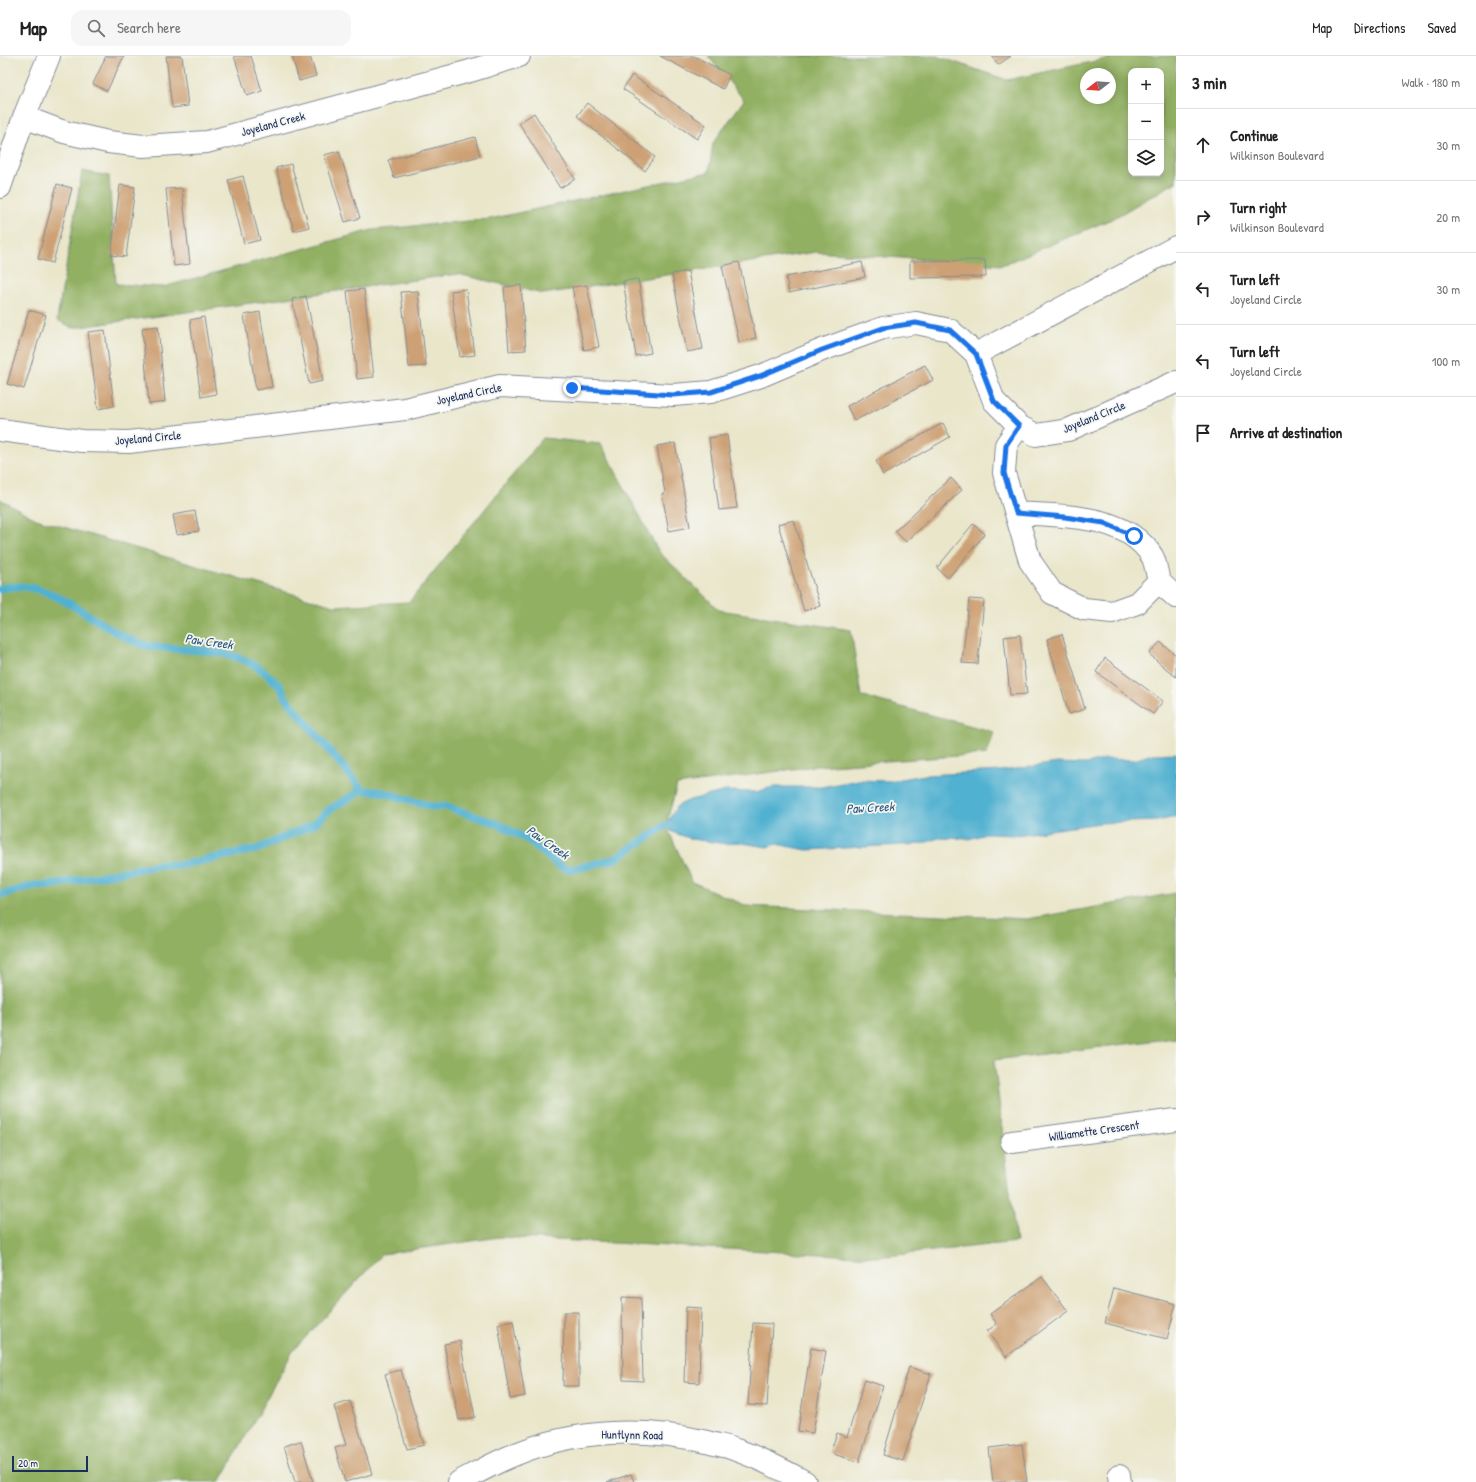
<!DOCTYPE html>
<html lang="en">
<head>
<meta charset="utf-8">
<style>
  body { margin:0; font-family:"Patrick Hand",sans-serif; background:#f6f6f6; color:#222 }
  .controls { position:absolute; right:12px; top:12px; display:grid; overflow:hidden; border-radius:8px; box-shadow:0 2px 10px #0003 }
  .controls button { width:36px; height:36px; display:grid; place-items:center; padding:0; border:0; border-bottom:1px solid #e0e0e0; background:#fff; color:#222; font:20px sans-serif }
  .compass { position:absolute; left:1080px; top:12px; width:36px; height:36px; border-radius:50%; background:#fff; box-shadow:0 2px 10px #0003; rotate:253deg }
  .scale { position:absolute; left:12px; bottom:10px; width:76px; box-sizing:border-box; padding-left:4px; border:2px solid #1b2f5e; border-top:0; font-size:11px; line-height:14px; white-space:nowrap; color:#1b2f5e; -webkit-text-stroke:3px #f6f6f2; paint-order:stroke }
  .stop { position:absolute; width:12px; height:12px; margin:-9px; border:3px solid #1a73e8; border-radius:50%; background:#fff }
  .stop.end { background:#1a73e8; border-color:#fff; box-shadow:0 1px 4px #0008 }
  .list { margin:0; padding:0; list-style:none }
  h2 { display:flex; justify-content:space-between; align-items:center; height:52px; margin:0; padding:0 16px; font-size:17px }
  h2 small { font-size:13px; font-weight:400; color:#767676 }
  .list li { display:grid; grid-template-columns:26px 1fr auto; gap:12px; align-items:center; box-sizing:border-box; height:72px; padding:0 16px; border-top:1px solid #e0e0e0 }
  .list b { display:block; font-size:15px; white-space:nowrap }
  .list p { margin:0; font-size:13px; white-space:nowrap; color:#767676 }
  .list em { font-size:13px; font-style:normal; color:#767676 }
  .icon { flex:none; width:22px; height:22px; fill:none; stroke:currentColor; stroke-width:2; stroke-linecap:round; stroke-linejoin:round }
  .map { position:relative; flex:none; width:1176px; height:1426px; overflow:hidden }
  header { display:flex; align-items:center; gap:24px; box-sizing:border-box; height:56px; padding:0 20px; background:#fff; border-bottom:1px solid #e0e0e0 }
  header strong { font-size:19px }
  nav { display:flex; gap:22px; margin-inline-start:auto; font-size:14px }
  .search { width:280px; height:36px; background:#f6f6f6; display:flex; align-items:center; gap:10px; box-sizing:border-box; padding:0 14px; border-radius:12px; color:#767676; font-size:15px }
  main { display:flex }
  aside { flex:1; background:#fff }
  .map>svg:first-child { display:block }
  .forest { fill:#92b062; stroke:#567060; fill-rule:evenodd }
  .water { fill:#51b1d0; stroke:#367097 }
  .lines { fill:none; stroke-linecap:round; stroke-linejoin:round }
  .stream { stroke:#51b1d0; stroke-width:8 }
  .building { fill:#cda174 }
  .street-casing { stroke:#828a94; stroke-width:24 }
  .street { stroke:#fff; stroke-width:22 }
  .route { stroke:#1a73e8; stroke-width:5 }
  .labels { text-anchor:middle; stroke-width:3.5; stroke-linejoin:round; paint-order:stroke }
  .street-label { font-size:12px; fill:#1b2f5e; stroke:#f6f6f2 }
  .water-label { font-size:13px; font-style:italic; fill:#2b5680; stroke:#f6f6f2 }
</style>
</head>
<body>
<header>
<strong>Map</strong>
<div class="search"><svg class="icon" aria-label="search" viewBox="0 0 24 24"><circle cx="10" cy="10" r="6"/><path d="M15 15l6 6"/></svg>Search here</div>
<nav><a>Map</a><a>Directions</a><a>Saved</a></nav>
</header>
<main>
<div class="map">
<svg width="1176" height="1426" viewBox="0 0 1176 1426">
  <rect width="100%" height="100%" fill="#f6f6f2"/>
  <filter id="ink" filterUnits="userSpaceOnUse"><feTurbulence type="fractalNoise" baseFrequency=".025" numOctaves="2"/><feDisplacementMap in="SourceGraphic" scale="8" xChannelSelector="R" yChannelSelector="G"/><feConvolveMatrix kernelMatrix="1 2 1 2 8 2 1 2 1" color-interpolation-filters="sRGB"/></filter>
  <filter id="wash" filterUnits="userSpaceOnUse"><feTurbulence type="fractalNoise" baseFrequency=".012" numOctaves="4" result="noise"/><feDisplacementMap in="SourceGraphic" scale="16" xChannelSelector="R" yChannelSelector="G"/><feGaussianBlur stdDeviation="0.9" result="paint"/><feColorMatrix in="noise" values="0 0 0 0 0 0 0 0 0 0 0 0 0 0 0 0 0 1.4 0 .05"/><feComposite in="paint" operator="in"/></filter>
  <g filter="url(#wash)">
    <rect width="100%" height="100%" fill="#eae6ca"/>
    <path class="forest" d="M708,0H937L1007,24L1119,0H1176V126L1114,162L1002,209L816,196L543,238L458,218L73,272L57,264L82,115L109,120L116,228L163,231L372,174L490,163L709,116L713,87L744,44ZM1131,15H1161V117H1131ZM1086,18H1110V42H1086Z
      M543,382L601,388L659,496L719,554L851,574L861,640L994,676L987,698L816,710L677,729L666,769L692,826L747,850L1027,863L1176,837V982L994,1004L1016,1186L877,1201L500,1181L382,1198L293,1295L220,1426H0V443L36,463L334,550L409,546Z"/>
    <path class="water" d="M1176,697V761L1157,765L1100,767L1016,779L986,778L969,783L939,782L921,788L807,794L776,788L767,791L736,786L727,788L691,783L672,776L666,769L677,750L690,744L726,735L756,736L773,731H821L858,724L888,725L925,719L1001,715L1057,707L1087,708L1105,703L1134,704L1152,698Z"/>
    <g class="lines">
      <path class="stream" d="M0,533C53,517 99,578 148,590C155,592 163,591 169,592C206,595 241,594 269,620C277,627 282,631 285,641L362,734L382,736L434,751L444,750L498,768L530,785L559,810L570,814L615,803L666,769H676
        M0,839L36,829L46,830L165,808L176,810L258,793L314,768L329,754L362,734"/>
    </g>
    <g id="blocks">
      <path class="building" d="M106,0H124L107,35L93,28Z
        M166,0H182L188,50L172,52Z
        M234,0H251L262,35L247,40Z
        M292,0H310L316,20L299,25Z
        M660,0H694L730,19L723,33Z
        M992,0H1011L998,9Z
        M632,19L706,69L697,83L623,33Z
        M587,47L655,101L645,115L577,60Z
        M534,57L575,123L560,132L519,67Z
        M475,81L480,100L394,122L388,104Z
        M339,95L360,162L345,166L324,99Z
        M291,108L309,171L294,175L276,112Z
        M243,120L260,184L244,188L228,124Z
        M57,128L72,132L53,207L38,203Z
        M120,129L135,131L126,201L111,199Z
        M182,132L190,208L174,210L166,133Z
        M985,204L986,221L910,222V205Z
        M739,206L756,282L739,286L722,210Z
        M862,206L865,221L789,237L786,221Z
        M688,215L703,293L687,296L672,218Z
        M638,223L651,297L636,300L623,225Z
        M521,229L526,294L509,295L504,231Z
        M587,229L599,291L584,294L572,231Z
        M364,233L374,321L357,323L347,235Z
        M466,233L475,299L460,301L451,235Z
        M418,235L426,310L409,311L401,236Z
        M306,240L323,325L309,328L292,243Z
        M29,254L46,259L24,333L7,328Z
        M260,256L272,331L256,334L244,259Z
        M204,261L216,338L201,341L190,264Z
        M158,270L165,346L149,348L142,272Z
        M105,274L114,350L98,353L88,276Z
        M925,309L933,324L854,365L847,350Z
        M943,367L950,381L883,419L876,405Z
        M727,379L737,452L719,454L709,382Z
        M675,387L690,471L669,475L662,438L665,437L657,390Z
        M951,422L962,434L906,486L895,475Z
        M195,455L199,475L177,479L173,459Z
        M794,464L820,550L804,555L778,468Z
        M973,468L985,478L948,522L937,512Z
        M969,543L984,544L978,608L962,607Z
        M1062,578L1085,653L1069,658L1047,583Z
        M1020,579L1027,638L1010,639L1004,581Z
        M1160,586L1176,599V621L1149,598Z
        M1105,602L1163,645L1153,658L1096,616Z
        M1042,1221L1068,1255L1006,1301L987,1275L997,1268L990,1258Z
        M1114,1232L1176,1248L1167,1283L1105,1267Z
        M622,1241L641,1242L643,1325L623,1324Z
        M686,1251L701,1252L699,1327L684,1326Z
        M564,1256H579V1330H563Z
        M513,1265L525,1340L510,1343L498,1268Z
        M753,1267L772,1268L767,1350L748,1349Z
        M460,1285L475,1361L459,1364L444,1288Z
        M811,1292L826,1295L813,1377L798,1375Z
        M909,1311L931,1318L903,1405L883,1399Z
        M401,1314L424,1389L407,1393L385,1318Z
        M865,1324L883,1330L859,1406L830,1397L837,1377L847,1381Z
        M350,1345L372,1418L345,1426L335,1392L346,1389L334,1350Z
        M301,1385L313,1426H295L284,1390Z
        M1022,1388L1027,1426H993L989,1392Z
        M631,1418L634,1426H607Z"/>
    </g>
  </g>
  <g filter="url(#ink)">
    <use href="#blocks" fill-opacity="0" stroke="#828a94" stroke-width="1"/>
    <g class="lines">
      <defs>
        <path id="street" d="M24,61L64,76L108,86L143,90L207,86L470,15L519,0
          M0,131L24,61L49,0
          M976,298L1176,191
          M1019,370L1006,389L1004,417L1030,505L1052,537L1084,553L1112,556L1137,547L1159,525
          M0,374L82,385L129,386L405,353L500,330L673,339L711,336L761,320L822,294L883,272L916,267L950,274L976,298L994,345L1019,370L1036,379L1068,374L1176,326
          M1016,457C1060,460 1125,457 1152,500C1156,507 1156,516 1159,524C1162,530 1171,536 1176,541
          M1012,1086L1176,1064
          M1119,1420L1120,1426
          M459,1426C478,1416 496,1406 516,1398C577,1373 644,1371 707,1386C717,1389 727,1390 736,1394C760,1402 783,1414 805,1426"/>
      </defs>
      <use href="#street" class="street-casing"/>
      <use href="#street" class="street"/>
    </g>
  </g>
  <g class="lines" filter="url(#ink)">
    <path class="route" d="M572,332L673,339L711,336L760,320L822,294L883,272L916,267L950,274L976,298L994,345L1019,370L1006,389L1004,417L1016,457L1065,461L1104,467L1134,480"/>
  </g>
  <g class="labels">
    <g class="street-label">
      <text transform="translate(273 68) rotate(-15)" y="4">Joyeland Creek</text>
      <text transform="translate(469 338) rotate(-12)" y="4">Joyeland Circle</text>
      <text transform="translate(1094 361) rotate(-22)" y="4">Joyeland Circle</text>
      <text transform="translate(148 382) rotate(-5)" y="4">Joyeland Circle</text>
      <text transform="translate(1094 1075) rotate(-8)" y="4">Williamette Crescent</text>
      <text transform="translate(632 1379) rotate(1)" y="4">Huntlynn Road</text>
    </g>
    <g class="water-label">
      <text transform="translate(209 585) rotate(8)" y="5">Paw Creek</text>
      <text transform="translate(870 751) rotate(-3)" y="5">Paw Creek</text>
      <text transform="translate(548 786) rotate(35)" y="5">Paw Creek</text>
    </g>
  </g>
</svg>
<div class="controls">
<button>+</button>
<button>−</button>
<button><svg class="icon" aria-label="layers" viewBox="0 0 24 24"><path d="M12 4l9 5-9 5-9-5zM3 14l9 5 9-5"/></svg></button>
</div>
<svg class="compass" viewBox="-18 -18 36 36"><path d="M0-13l5 13h-10z" fill="#e53935"/><path d="M0 13l5-13h-10z" fill="#767676"/></svg>
<div class="scale">20 m</div>
<div class="stop" style="left:1134px;top:480px"></div>
<div class="stop end" style="left:572px;top:332px"></div>
</div>
<aside>
<h2>3 min<small>Walk · 180 m</small></h2>
<ul class="list">
<li><svg class="icon" aria-label="ahead" viewBox="0 0 24 24"><path d="M12 20V5M6 11l6-6 6 6"/></svg><div><b>Continue</b><p>Wilkinson Boulevard</p></div><em>30 m</em></li>
<li><svg class="icon" aria-label="right" viewBox="0 0 24 24"><path d="M7 20v-9h11M14 6l5 5-5 5"/></svg><div><b>Turn right</b><p>Wilkinson Boulevard</p></div><em>20 m</em></li>
<li><svg class="icon" aria-label="left" viewBox="0 0 24 24"><path d="M17 20v-9H6M10 6l-5 5 5 5"/></svg><div><b>Turn left</b><p>Joyeland Circle</p></div><em>30 m</em></li>
<li><svg class="icon" aria-label="left" viewBox="0 0 24 24"><path d="M17 20v-9H6M10 6l-5 5 5 5"/></svg><div><b>Turn left</b><p>Joyeland Circle</p></div><em>100 m</em></li>
<li><svg class="icon" aria-label="arrive" viewBox="0 0 24 24"><path d="M6 21V4h12l-3 4 3 4H6"/></svg><div><b>Arrive at destination</b></div></li>
</ul>
</aside>
</main>
</body>
</html>
